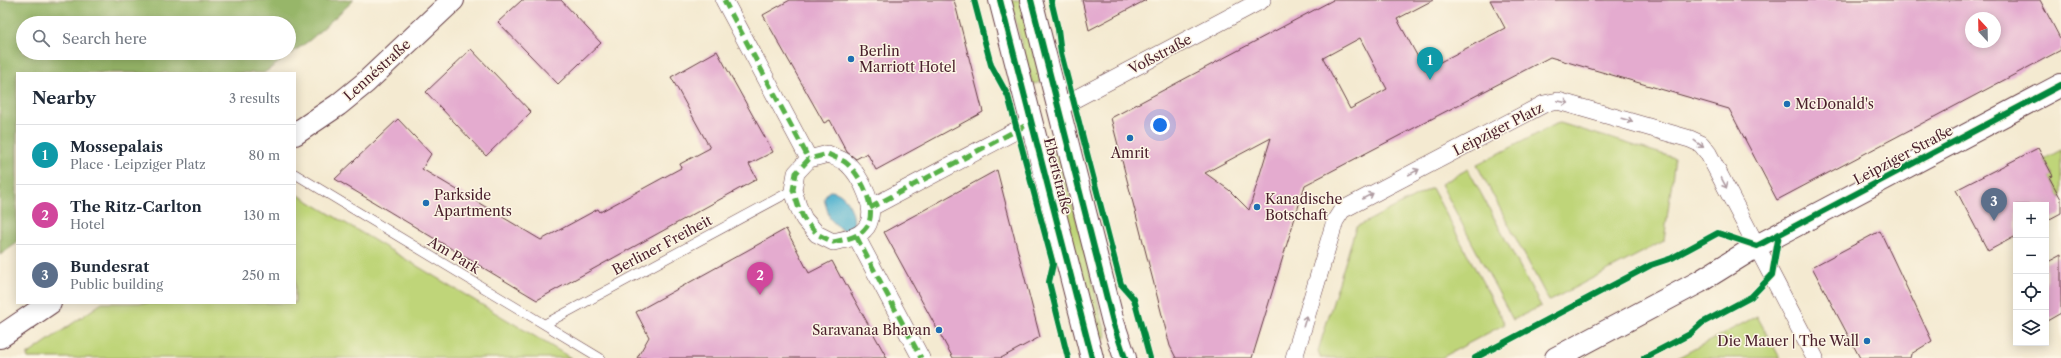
<!DOCTYPE html>
<html lang="en">
<head>
<meta charset="utf-8">
<style>
  body { margin:0; font-family:"Libre Caslon Text",serif; background:#f6f6f7; color:#1f2937 }
  .controls { position:absolute; right:12px; bottom:12px; display:grid; overflow:hidden; border-radius:0px; box-shadow:0 2px 10px #0003 }
  .controls button { width:36px; height:36px; display:grid; place-items:center; padding:0; border:0; border-bottom:1px solid #e0e1e3; background:#fff; color:#1f2937; font:20px sans-serif }
  .compass { position:absolute; left:1965px; top:12px; width:36px; height:36px; border-radius:50%; background:#fff; box-shadow:0 2px 10px #0003; rotate:338deg }
  .you { position:absolute; left:1160px; top:125px; width:14px; height:14px; margin:-10px; border:3px solid #fff; border-radius:50%; background:#1a73e8; box-shadow:0 0 0 6px #1a73e833 }
  .badge { display:grid; place-items:center; width:26px; height:26px; border-radius:50%; background:#1f6fb2; color:#fff; font-size:13px; font-weight:700 }
  .pin { position:absolute; translate:-50% -33px; filter:drop-shadow(0 1px 2px #0008) }
  .pin::after { content:''; position:absolute; top:21px; width:14px; height:12px; background:inherit; clip-path:polygon(0 0,100% 0,50% 100%) }
  .list { margin:0; padding:0; list-style:none }
  h2 { display:flex; justify-content:space-between; align-items:center; height:52px; margin:0; padding:0 16px; font-size:17px }
  h2 small { font-size:13px; font-weight:400; color:#747a83 }
  .list li { display:grid; grid-template-columns:26px 1fr auto; gap:12px; align-items:center; box-sizing:border-box; height:60px; padding:0 16px; border-top:1px solid #e0e1e3 }
  .list b { display:block; font-size:15px; white-space:nowrap }
  .list p { margin:0; font-size:13px; white-space:nowrap; color:#747a83 }
  .list em { font-size:13px; font-style:normal; color:#747a83 }
  .icon { flex:none; width:22px; height:22px; fill:none; stroke:currentColor; stroke-width:2; stroke-linecap:round; stroke-linejoin:round }
  .map { position:relative; flex:none; width:2061px; height:358px; overflow:hidden }
  .search { position:absolute; background:#fff; box-shadow:0 2px 10px #0003; left:16px; top:16px; width:280px; height:44px; display:flex; align-items:center; gap:10px; box-sizing:border-box; padding:0 14px; border-radius:22px; color:#747a83; font-size:15px }
  .panel { position:absolute; background:#fff; box-shadow:0 2px 10px #0003; left:16px; top:72px; width:280px; height:232px; border-radius:0px }
  .map>svg:first-child { display:block }
  .green { fill:#bfd579; stroke:#847a52 }
  .forest { fill:#97b669; stroke:#706a4a; fill-rule:evenodd }
  .water { fill:#51b2cf; stroke:#4e687d }
  .building { fill:#e4abcf; fill-rule:evenodd }
  .lines { fill:none; stroke-linecap:round; stroke-linejoin:round }
  .lane-casing { stroke:#643d44; stroke-width:10 }
  .street-casing { stroke:#643d44; stroke-width:18 }
  .secondary-casing { stroke:#643d44; stroke-width:24 }
  .primary-casing { stroke:#643d44; stroke-width:24 }
  .lane { stroke:#fff; stroke-width:9 }
  .street { stroke:#fff; stroke-width:17 }
  .secondary { stroke:#fff; stroke-width:22 }
  .primary { stroke:#fff; stroke-width:22 }
  .quiet { stroke:#57b146; stroke-width:5; stroke-dasharray:10 5; stroke-linecap:butt }
  .cycleway-casing { stroke:#fcf5e5; stroke-width:8 }
  .cycleway { stroke:#00873e; stroke-width:6 }
  .oneway { stroke:#ae9aa0 }
  .poi-dot { fill:#1f6fb2; stroke:#fcf5e5; stroke-width:1.5 }
  .labels { text-anchor:middle; stroke-width:3; stroke-linejoin:round; paint-order:stroke }
  .poi-label { font-size:14px; fill:#4a1f2b; stroke:#fcf5e5; text-anchor:start }
  .street-label { font-size:14px; fill:#4a1f2b; stroke:#fcf5e5 }
</style>
</head>
<body>
<div class="map">
<svg width="2061" height="358" viewBox="0 0 2061 358">
  <rect width="100%" height="100%" fill="#fcf5e5"/>
  <filter id="ink" filterUnits="userSpaceOnUse"><feTurbulence type="fractalNoise" baseFrequency=".025" numOctaves="2"/><feDisplacementMap in="SourceGraphic" scale="8" xChannelSelector="R" yChannelSelector="G"/><feConvolveMatrix kernelMatrix="1 2 1 2 8 2 1 2 1" color-interpolation-filters="sRGB"/></filter>
  <filter id="wash" filterUnits="userSpaceOnUse"><feTurbulence type="fractalNoise" baseFrequency=".012" numOctaves="4" result="noise"/><feDisplacementMap in="SourceGraphic" scale="16" xChannelSelector="R" yChannelSelector="G"/><feGaussianBlur stdDeviation="0.9" result="paint"/><feColorMatrix in="noise" values="0 0 0 0 0 0 0 0 0 0 0 0 0 0 0 0 0 1.4 0 .05"/><feComposite in="paint" operator="in"/></filter>
  <g filter="url(#wash)">
    <rect width="100%" height="100%" fill="#f4ead1"/>
    <path class="green" d="M1010,0H1020L1041,82L1034,84L1032,83Z
      M1560,123L1675,158L1664,241L1549,301L1477,165L1556,124Z
      M2061,150V199L2049,177L2053,175L2044,159Z
      M1059,152L1106,334V337L1101,339L1097,337L1050,155Z
      M1468,169L1541,306L1513,320L1441,184Z
      M1432,188L1505,324L1441,358H1321L1318,351L1356,227Z
      M295,193L571,358H28L27,355L102,303H295Z
      M1757,316L1780,358H1677Z"/>
    <path class="forest" d="M0,0H354L310,40L264,73H17V243L0,255ZM23,23H289V53H23Z"/>
    <path class="water" d="M830,191C846,191 858,216 852,229L843,231L830,219L824,199L827,193Z"/>
    <g id="blocks">
      <path class="building" d="M522,0H561L601,43L558,84L498,22Z
        M790,0H954L983,112L876,170L867,153L856,159L847,152L830,120L824,123L763,15Z
        M1082,0H1146L1089,30Z
        M1333,0H1433L1397,19L1425,70L1505,28L1490,0H2040L2061,40V50L1777,200L1729,109L1550,57L1305,185L1252,358H1176L1170,346L1111,118ZM1971,18H1995V42H1971ZM1360,38L1387,89L1350,109L1323,58ZM1271,138L1249,210L1229,190L1205,173Z
        M471,49L531,112L486,156L426,92Z
        M717,51L773,152L749,164L757,179L537,300L335,179L398,119L431,154L422,169L541,240L598,209L600,212L681,168L680,164L710,148L671,77Z
        M2038,148L2053,176L2049,177L2061,199V213L2046,221V205H2016V236L1988,251L1956,190Z
        M997,170L1040,337L1001,358H953L884,232Z
        M786,229L809,273L832,261L841,278L842,277L887,358H637L649,337L636,312Z
        M1880,231L1932,341L1911,354L1910,358H1860L1812,267Z
        M2061,255V313L2047,321L2046,263Z"/>
    </g>
  </g>
  <g filter="url(#ink)">
    <use href="#blocks" fill-opacity="0" stroke="#643d44" stroke-width="1"/>
    <g class="lines">
      <defs>
        <path id="lane" d="M295,174L600,358
          M545,324L793,190"/>
        <path id="street" d="M724,0L809,159
          M1058,108L1262,0
          M828,154C834,157 840,159 845,162C861,174 881,214 864,230C857,238 842,240 833,242L817,234L804,219L798,206L793,190L796,173L809,159Z
          M870,208L1032,122
          M856,236L921,358
          M1294,358L1335,221L1342,210L1544,104L1558,101L1690,139L1701,144L1708,153L1815,358"/>
        <path id="secondary" d="M1000,0L1092,358
          M1031,0L1113,322L1125,358
          M295,134L338,105L365,83L453,0
          M0,337L50,303"/>
        <path id="primary" d="M1556,358L1699,282L1757,246L2061,85"/>
      </defs>
      <use href="#lane" class="lane-casing"/>
      <use href="#street" class="street-casing"/>
      <use href="#secondary" class="secondary-casing"/>
      <use href="#primary" class="primary-casing"/>
      <use href="#lane" class="lane"/>
      <use href="#street" class="street"/>
      <use href="#secondary" class="secondary"/>
      <use href="#primary" class="primary"/>
      <path class="quiet" d="M724,0L809,159
        M828,154C834,157 840,159 845,162C861,174 881,214 864,230C857,238 842,240 833,242L817,234L804,219L798,206L793,190L796,173L809,159Z
        M870,208L1032,122
        M856,236L921,358"/>
      <defs>
        <path id="cycleway" d="M974,0L991,65L1008,96L1053,264L1049,282L1068,358
          M1000,0L1092,358
          M1031,0L1113,322L1125,358
          M1051,0L1058,29L1061,53L1121,284L1134,299L1150,358
          M1475,358L1651,265L1672,258L1718,233L1757,246L2061,85
          M1644,358L1690,334L1702,323L1751,297L1772,275L1779,234"/>
      </defs>
      <use href="#cycleway" class="cycleway-casing"/>
      <use href="#cycleway" class="cycleway"/>
    </g>
    <defs><path id="oneway-shaft" d="M-6 0H5M1.5-3L5.5 0L1.5 3" fill="none" stroke-width="1.6" stroke-linecap="round" stroke-linejoin="round"/></defs>
    <g class="oneway">
      <use href="#oneway-shaft" transform="translate(1563 102) rotate(12)"/>
      <use href="#oneway-shaft" transform="translate(1627 120) rotate(16)"/>
      <use href="#oneway-shaft" transform="translate(1699 144) rotate(37)"/>
      <use href="#oneway-shaft" transform="translate(1414 172) rotate(-28)"/>
      <use href="#oneway-shaft" transform="translate(1724 183) rotate(62)"/>
      <use href="#oneway-shaft" transform="translate(1368 196) rotate(-28)"/>
      <use href="#oneway-shaft" transform="translate(1305 321) rotate(-73)"/>
    </g>
  </g>
  <g class="poi-dot">
    <circle cx="851" cy="59" r="4"/>
    <circle cx="1787" cy="104" r="4"/>
    <circle cx="1130" cy="138" r="4"/>
    <circle cx="426" cy="203" r="4"/>
    <circle cx="1257" cy="207" r="4"/>
    <circle cx="939" cy="330" r="4"/>
    <circle cx="1867" cy="341" r="4"/>
  </g>
  <g class="labels">
    <g class="poi-label">
      <text x="859" y="56">Berlin<tspan x="859" dy="16">Marriott Hotel</tspan></text>
      <text x="1795" y="109">McDonald's</text>
      <text x="1130" y="158" text-anchor="middle">Amrit</text>
      <text x="434" y="200">Parkside<tspan x="434" dy="16">Apartments</tspan></text>
      <text x="1265" y="204">Kanadische<tspan x="1265" dy="16">Botschaft</tspan></text>
      <text x="931" y="335" text-anchor="end">Saravanaa Bhavan</text>
      <text x="1859" y="346" text-anchor="end">Die Mauer | The Wall</text>
    </g>
    <g class="street-label">
      <text transform="translate(1160 54) rotate(-28)" y="5">Voßstraße</text>
      <text transform="translate(377 70) rotate(-42)" y="5">Lennéstraße</text>
      <text transform="translate(1498 129) rotate(-27)" y="5">Leipziger Platz</text>
      <text transform="translate(1903 155) rotate(-28)" y="5">Leipziger Straße</text>
      <text transform="translate(1058 176) rotate(76)" y="5">Ebertstraße</text>
      <text transform="translate(662 245) rotate(-28)" y="5">Berliner Freiheit</text>
      <text transform="translate(454 255) rotate(31)" y="5">Am Park</text>
    </g>
  </g>
</svg>
<div class="controls">
<button>+</button>
<button>−</button>
<button><svg class="icon" aria-label="locate" viewBox="0 0 24 24"><circle cx="12" cy="12" r="6"/><path d="M12 2v4M12 18v4M2 12h4M18 12h4"/></svg></button>
<button><svg class="icon" aria-label="layers" viewBox="0 0 24 24"><path d="M12 4l9 5-9 5-9-5zM3 14l9 5 9-5"/></svg></button>
</div>
<svg class="compass" viewBox="-18 -18 36 36"><path d="M0-13l5 13h-10z" fill="#e53935"/><path d="M0 13l5-13h-10z" fill="#747a83"/></svg>
<div class="you"></div>
<div class="pin badge" style="left:1430px;top:80px;background:#0f9aa8">1</div>
<div class="pin badge" style="left:760px;top:295px;background:#d1479c">2</div>
<div class="pin badge" style="left:1994px;top:221px;background:#5c6f8a">3</div>
<div class="search"><svg class="icon" aria-label="search" viewBox="0 0 24 24"><circle cx="10" cy="10" r="6"/><path d="M15 15l6 6"/></svg>Search here</div>
<section class="panel">
<h2>Nearby<small>3 results</small></h2>
<ul class="list">
<li><span class="badge" style="background:#0f9aa8">1</span><div><b>Mossepalais</b><p>Place · Leipziger Platz</p></div><em>80 m</em></li>
<li><span class="badge" style="background:#d1479c">2</span><div><b>The Ritz-Carlton</b><p>Hotel</p></div><em>130 m</em></li>
<li><span class="badge" style="background:#5c6f8a">3</span><div><b>Bundesrat</b><p>Public building</p></div><em>250 m</em></li>
</ul>
</section>
</div>
</body>
</html>
